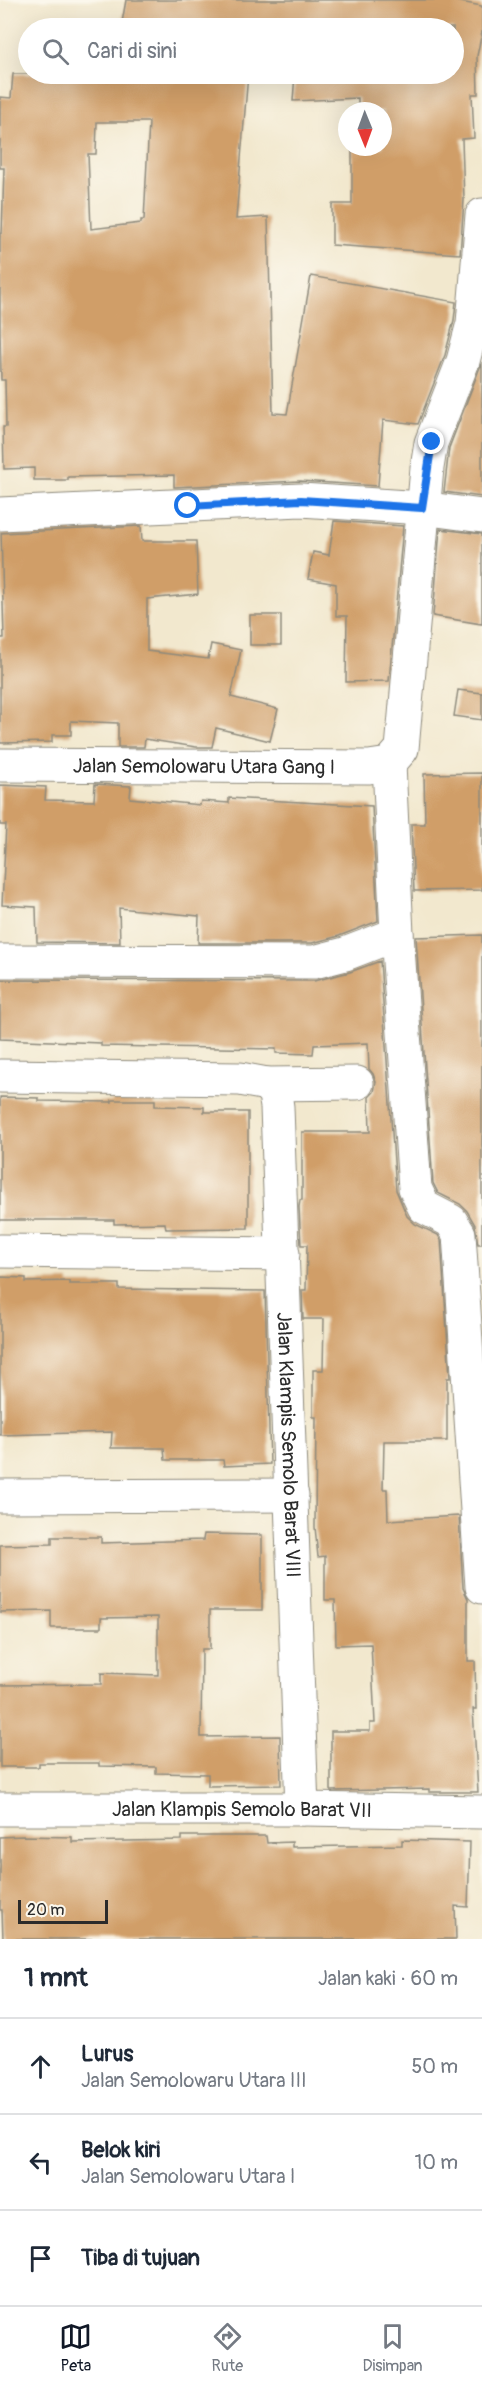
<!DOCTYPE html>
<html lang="id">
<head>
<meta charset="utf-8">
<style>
  body { margin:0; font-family:Pangolin,sans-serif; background:#f6f6f7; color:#1f2937 }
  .compass { position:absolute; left:338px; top:102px; width:54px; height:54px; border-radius:50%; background:#fff; box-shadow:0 6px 24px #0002; rotate:179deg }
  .scale { position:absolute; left:18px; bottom:15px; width:90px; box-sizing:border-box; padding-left:6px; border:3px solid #2b2b2b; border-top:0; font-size:16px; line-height:21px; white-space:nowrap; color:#2b2b2b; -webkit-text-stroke:4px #fbf7ec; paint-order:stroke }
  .stop { position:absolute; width:18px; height:18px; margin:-14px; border:4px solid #1a73e8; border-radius:50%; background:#fff }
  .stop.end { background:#1a73e8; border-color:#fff; box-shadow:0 2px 6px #0008 }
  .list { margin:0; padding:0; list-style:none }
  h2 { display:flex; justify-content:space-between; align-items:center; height:78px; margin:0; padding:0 24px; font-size:26px }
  h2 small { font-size:20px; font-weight:400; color:#747a83 }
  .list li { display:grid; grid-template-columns:39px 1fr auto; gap:18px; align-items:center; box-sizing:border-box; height:96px; padding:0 24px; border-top:2px solid #e0e1e3 }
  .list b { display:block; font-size:22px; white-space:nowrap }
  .list p { margin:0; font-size:20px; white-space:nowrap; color:#747a83 }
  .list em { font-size:20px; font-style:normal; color:#747a83 }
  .icon { flex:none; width:33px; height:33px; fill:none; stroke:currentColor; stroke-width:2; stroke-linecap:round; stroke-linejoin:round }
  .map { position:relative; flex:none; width:482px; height:1939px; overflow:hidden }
  .search { position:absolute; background:#fff; box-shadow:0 6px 24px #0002; left:18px; right:18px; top:18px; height:66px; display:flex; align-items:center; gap:15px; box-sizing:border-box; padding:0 21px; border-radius:33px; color:#747a83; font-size:22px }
  .sheet { height:366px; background:#fff }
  nav { display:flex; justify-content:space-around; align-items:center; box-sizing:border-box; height:84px; border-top:2px solid #e0e1e3; background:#fff; font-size:16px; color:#747a83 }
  nav a { display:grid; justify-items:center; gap:3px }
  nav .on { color:#111827 }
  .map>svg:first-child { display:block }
  .building { fill:#d09e68; fill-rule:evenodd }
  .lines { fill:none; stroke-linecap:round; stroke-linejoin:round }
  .minor-casing { stroke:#8e8a7c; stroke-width:35 }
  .minor { stroke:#fff; stroke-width:33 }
  .route { stroke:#1a73e8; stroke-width:8 }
  .labels { text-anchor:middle; stroke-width:6; stroke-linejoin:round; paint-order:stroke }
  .street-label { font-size:20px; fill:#2b2b2b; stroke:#fbf7ec }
</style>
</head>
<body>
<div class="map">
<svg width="482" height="1939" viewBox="0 0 482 1939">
  <rect width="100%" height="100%" fill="#fbf7ec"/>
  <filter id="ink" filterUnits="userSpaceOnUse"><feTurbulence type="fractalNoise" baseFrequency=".0167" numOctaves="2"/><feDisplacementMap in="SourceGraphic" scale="12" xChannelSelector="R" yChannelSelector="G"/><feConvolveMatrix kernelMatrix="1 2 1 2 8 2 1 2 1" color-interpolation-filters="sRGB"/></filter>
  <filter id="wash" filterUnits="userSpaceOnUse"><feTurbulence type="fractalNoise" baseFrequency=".008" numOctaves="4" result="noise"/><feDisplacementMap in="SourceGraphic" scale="24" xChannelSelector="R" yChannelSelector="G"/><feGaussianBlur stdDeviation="1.35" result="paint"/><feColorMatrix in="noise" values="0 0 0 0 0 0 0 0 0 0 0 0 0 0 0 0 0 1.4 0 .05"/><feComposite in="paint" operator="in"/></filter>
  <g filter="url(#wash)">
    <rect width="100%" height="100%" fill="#f2e8ce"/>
    <g id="blocks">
      <path class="building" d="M126,0H450L482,6V32L477,56L478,94H472L474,138L462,139L464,200L460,254L332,245V204H352V148L383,147V111H358V98L293,101L295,74H382V76L453,74V28H441L442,26L384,28H121Z
        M13,74H248L236,219L268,217L273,413L287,414L311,276L456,302L454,320L445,355L418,424L383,420L378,486L300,481L174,487V475L68,477V480H34V468L4,469L3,427H6L5,380H1L0,331V233H2L4,168H0V97L11,98ZM97,122H149L144,220H141V223L91,229L88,154H96Z
        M482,362V497L444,492L449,448Z
        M334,521L403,526L389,681L346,682L347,616H336V584L308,579L313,552L329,555Z
        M141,526L142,541H196L198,594L147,599V651L208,659L211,644L241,650L231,697L278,709L270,741L216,728L212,747H196L145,739L144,747H118V723L71,721V735H52V742L0,743V638H4L1,533Z
        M440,529L482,534V624L433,616Z
        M250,615H281V645H250Z
        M458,690L482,693V720L454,716Z
        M482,773V890L414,891L411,824H425L424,774Z
        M95,784L131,786L130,798L200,805L201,801L229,803V798L372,806L378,921L339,936L312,943H198L199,916L119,908L120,943L37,942L36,907L2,905L6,825H0V785L46,787L45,800L94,801Z
        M482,935V1244H478L475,1225L467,1211L460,1204L438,1193L433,1183L416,937Z
        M380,961L396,1190L407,1216L415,1224L438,1235L441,1240L450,1378H447V1441H384L383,1489H387L388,1520L459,1516L463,1588L468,1599V1661H475L476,1709H473L478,1792H429V1789L331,1791V1731H370V1723H375L371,1644L336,1645L335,1600H325V1556L318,1557L315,1527L316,1417H313V1370H323L324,1319H303L302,1290H306L307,1245H301L299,1207L300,1200H302V1132H370L369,1097L374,1092L376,1082L373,1074L369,1069L368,1043L314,1045L313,1054L276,1053V1049L101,1046V1043L0,1039V980L314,981L350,972Z
        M0,1097L39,1098V1101L112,1102V1100H155V1106L204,1107V1112H248V1228L166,1229L165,1223L114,1224V1220H0Z
        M0,1277L26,1278V1282L69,1281V1284H119V1289L265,1291L270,1464L224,1466L223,1460H165L164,1448H111L112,1432L0,1435Z
        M204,1534L262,1535V1610H210V1649H202L201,1737L280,1736L281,1785L208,1786V1774L156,1773V1767L99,1766V1763H39V1767H0V1685L101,1684V1673L158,1675V1617L101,1618V1628H51V1611L0,1612V1545L52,1544V1537H101V1543L203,1540Z
        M23,1836L72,1837V1842L182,1840V1836H266L267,1843L292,1842V1847L402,1845V1840L470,1842L468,1907L455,1906L456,1939H3L2,1910H0V1837Z"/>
    </g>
  </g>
  <g filter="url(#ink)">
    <use href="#blocks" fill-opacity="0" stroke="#8e8a7c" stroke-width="1.5"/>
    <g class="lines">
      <defs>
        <g id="minor">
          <path d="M0,514L301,500L422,508L482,516"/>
          <path d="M389,764L397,934L415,1188L424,1207L451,1221L459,1234L482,1587"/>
          <path id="s1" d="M0,765L369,767L389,764L402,749L427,468L431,443L463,361L473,323L482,215"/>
          <path d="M0,961L314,962L345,954L397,934"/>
          <path d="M0,1076L240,1079L267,1084L357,1083"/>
          <path id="s2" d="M267,1084L275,1094L277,1107L302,1809"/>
          <path d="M0,1251L283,1254"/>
          <path d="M0,1496L292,1495"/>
          <path id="s3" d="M0,1809H302L482,1812"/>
        </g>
      </defs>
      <use href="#minor" class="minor-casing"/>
      <use href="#minor" class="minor"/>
    </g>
  </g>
  <g class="lines" filter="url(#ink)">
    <path class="route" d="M188,506L301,500L422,508L432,442"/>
  </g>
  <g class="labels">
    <g class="street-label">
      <text dy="7" stroke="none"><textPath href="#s1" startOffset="204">Jalan Semolowaru Utara Gang I</textPath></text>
      <text dy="7" stroke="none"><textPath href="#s2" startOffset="364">Jalan Klampis Semolo Barat VIII</textPath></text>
      <text dy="7" stroke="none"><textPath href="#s3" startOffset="242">Jalan Klampis Semolo Barat VII</textPath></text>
    </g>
  </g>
</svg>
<svg class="compass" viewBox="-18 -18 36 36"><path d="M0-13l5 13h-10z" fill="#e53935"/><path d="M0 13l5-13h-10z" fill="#747a83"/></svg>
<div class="scale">20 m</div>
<div class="stop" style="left:188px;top:506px"></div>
<div class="stop end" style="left:432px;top:442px"></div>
<div class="search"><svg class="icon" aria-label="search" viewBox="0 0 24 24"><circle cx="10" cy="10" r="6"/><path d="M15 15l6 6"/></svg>Cari di sini</div>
</div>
<section class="sheet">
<h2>1 mnt<small>Jalan kaki · 60 m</small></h2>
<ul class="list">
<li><svg class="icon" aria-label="ahead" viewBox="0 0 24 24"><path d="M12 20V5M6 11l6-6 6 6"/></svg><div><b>Lurus</b><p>Jalan Semolowaru Utara III</p></div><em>50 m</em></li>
<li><svg class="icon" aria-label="left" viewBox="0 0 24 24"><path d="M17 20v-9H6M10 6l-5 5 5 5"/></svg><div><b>Belok kiri</b><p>Jalan Semolowaru Utara I</p></div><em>10 m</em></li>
<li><svg class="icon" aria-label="arrive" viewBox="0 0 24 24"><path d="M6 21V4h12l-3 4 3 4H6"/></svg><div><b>Tiba di tujuan</b></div></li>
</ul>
</section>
<nav>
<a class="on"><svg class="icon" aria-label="map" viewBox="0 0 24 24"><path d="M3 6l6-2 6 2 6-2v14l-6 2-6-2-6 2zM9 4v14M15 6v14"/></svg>Peta</a>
<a><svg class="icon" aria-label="directions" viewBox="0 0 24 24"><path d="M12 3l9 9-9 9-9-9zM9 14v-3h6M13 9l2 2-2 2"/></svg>Rute</a>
<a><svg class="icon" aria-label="saved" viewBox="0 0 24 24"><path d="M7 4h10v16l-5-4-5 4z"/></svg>Disimpan</a>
</nav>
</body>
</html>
